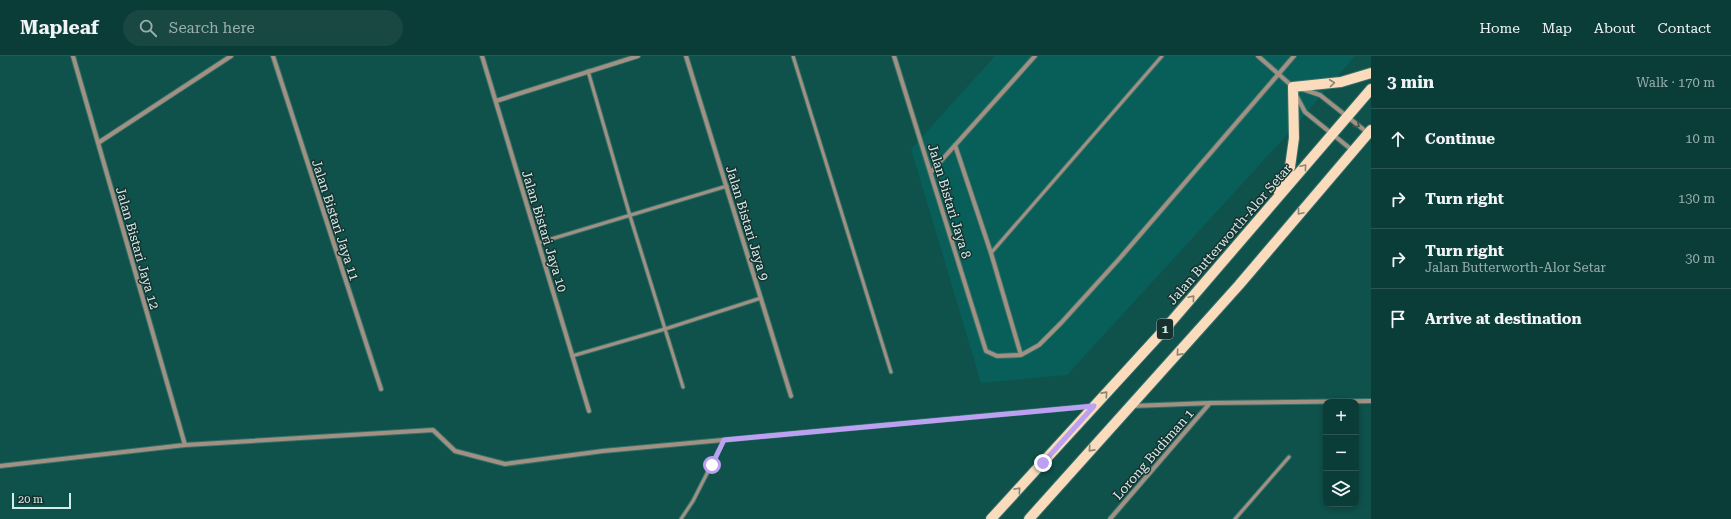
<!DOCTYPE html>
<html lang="en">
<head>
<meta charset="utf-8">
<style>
  body { margin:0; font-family:"Roboto Serif",serif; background:#194843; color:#f1f3f6 }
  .controls { position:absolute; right:12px; bottom:12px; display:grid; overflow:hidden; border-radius:8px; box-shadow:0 2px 6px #0003 }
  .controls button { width:36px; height:36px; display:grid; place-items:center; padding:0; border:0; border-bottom:1px solid #2b5653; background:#0b3d38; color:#f1f3f6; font:20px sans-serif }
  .scale { position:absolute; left:12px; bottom:10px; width:59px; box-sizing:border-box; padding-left:4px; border:2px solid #d1eeea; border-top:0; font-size:11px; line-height:14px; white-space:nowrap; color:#d1eeea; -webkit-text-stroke:3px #18312f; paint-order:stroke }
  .stop { position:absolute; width:12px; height:12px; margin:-9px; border:3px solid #bca0f2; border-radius:50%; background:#fff }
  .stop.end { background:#bca0f2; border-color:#fff; box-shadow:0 1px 4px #0008 }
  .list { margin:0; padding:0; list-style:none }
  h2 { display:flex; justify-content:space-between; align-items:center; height:52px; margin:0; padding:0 16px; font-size:17px }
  h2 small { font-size:13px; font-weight:400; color:#9aaeae }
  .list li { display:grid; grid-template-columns:26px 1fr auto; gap:12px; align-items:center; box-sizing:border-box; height:60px; padding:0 16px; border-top:1px solid #2b5653 }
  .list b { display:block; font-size:15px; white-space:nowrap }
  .list p { margin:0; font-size:13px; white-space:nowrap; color:#9aaeae }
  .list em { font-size:13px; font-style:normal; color:#9aaeae }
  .icon { flex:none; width:22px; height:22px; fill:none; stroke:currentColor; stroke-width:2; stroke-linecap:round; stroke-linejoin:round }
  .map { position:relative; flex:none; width:1371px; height:463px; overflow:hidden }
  header { display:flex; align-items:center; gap:24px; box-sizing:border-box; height:56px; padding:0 20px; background:#0b3d38; border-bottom:1px solid #2b5653 }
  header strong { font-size:19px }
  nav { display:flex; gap:22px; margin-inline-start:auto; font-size:14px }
  .search { width:280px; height:36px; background:#194843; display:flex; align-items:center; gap:10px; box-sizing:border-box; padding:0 14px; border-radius:22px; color:#9aaeae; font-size:15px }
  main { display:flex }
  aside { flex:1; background:#0b3d38 }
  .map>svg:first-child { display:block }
  .built { fill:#085e58 }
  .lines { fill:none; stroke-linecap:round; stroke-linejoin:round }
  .service-casing { stroke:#36706b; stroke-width:5 }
  .minor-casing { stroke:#36706b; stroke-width:6 }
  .primary-casing { stroke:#36706b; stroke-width:12 }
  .service { stroke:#a19182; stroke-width:3 }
  .minor { stroke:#a19182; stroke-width:4 }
  .primary { stroke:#fadbbc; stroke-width:10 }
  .oneway { stroke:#898676 }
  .oneway2 { stroke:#48534c }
  .route { stroke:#bca0f2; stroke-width:5 }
  .labels { text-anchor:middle; stroke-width:3; stroke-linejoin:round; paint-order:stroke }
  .shield { fill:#18312f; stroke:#9ab5b2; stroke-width:1 }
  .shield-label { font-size:12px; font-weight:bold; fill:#d1eeea }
  .street-label { font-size:13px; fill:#d1eeea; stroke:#18312f }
</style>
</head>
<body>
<header>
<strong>Mapleaf</strong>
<div class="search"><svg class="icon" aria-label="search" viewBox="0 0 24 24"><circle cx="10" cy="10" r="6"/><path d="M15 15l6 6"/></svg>Search here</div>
<nav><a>Home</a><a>Map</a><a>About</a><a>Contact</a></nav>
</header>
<main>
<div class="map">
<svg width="1371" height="463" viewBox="0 0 1371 463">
  <rect width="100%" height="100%" fill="#0f514b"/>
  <path class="built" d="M995,0H1355L1298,67L1067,319L981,327L911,93Z"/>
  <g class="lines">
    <defs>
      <path id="service" d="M793,0L891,316
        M588,15L630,160L683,331
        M538,187L727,130
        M991,197L1162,0
        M572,300L665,273L761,242
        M681,463L693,445L724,384
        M1235,463L1289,401"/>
      <path id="minor" d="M73,0L185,389
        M273,0L381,333
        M482,0L589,355
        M686,0L791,340
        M894,0L986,295L997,300L1021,299L1039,289L1061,267L1120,202L1294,0
        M1258,0L1292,30
        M1302,33L1320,39L1368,77
        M1297,41L1305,56L1352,94
        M496,45L638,0
        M98,87L231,0
        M955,89L991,197L1021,299
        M931,116L1035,0
        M1132,350L1210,347L1371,345
        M0,410L185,389L433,374L455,395L505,408L603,395L1092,350
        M1110,463L1210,347"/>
      <path id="primary" d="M1279,136L1290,111L1294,82L1293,31L1341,26L1371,17
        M991,463L1164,274L1371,33
        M1029,463L1239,229L1371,74"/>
    </defs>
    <use href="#service" class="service-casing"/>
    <use href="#minor" class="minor-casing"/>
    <use href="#primary" class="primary-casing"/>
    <use href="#service" class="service"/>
    <use href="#minor" class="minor"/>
    <use href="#primary" class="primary"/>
  </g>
  <defs><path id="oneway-chevron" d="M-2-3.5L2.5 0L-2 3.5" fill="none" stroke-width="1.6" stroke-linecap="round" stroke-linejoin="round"/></defs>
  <g class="oneway">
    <use href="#oneway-chevron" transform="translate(1332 27) rotate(-6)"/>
    <use href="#oneway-chevron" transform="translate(1304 111) rotate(-50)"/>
    <use href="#oneway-chevron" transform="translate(1300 156) rotate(130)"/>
    <use href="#oneway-chevron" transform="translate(1192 242) rotate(-49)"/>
    <use href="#oneway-chevron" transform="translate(1179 297) rotate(132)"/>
    <use href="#oneway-chevron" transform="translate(1105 338) rotate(-48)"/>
    <use href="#oneway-chevron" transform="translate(1091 393) rotate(132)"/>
    <use href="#oneway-chevron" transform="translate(1018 434) rotate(-48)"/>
  </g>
  <use class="oneway2" href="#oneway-chevron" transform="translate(1357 69) rotate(38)"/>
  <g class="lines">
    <path class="route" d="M712,409L724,384L1094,350L1043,407"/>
  </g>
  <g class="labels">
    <rect class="shield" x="1157" y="263" width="16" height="20" rx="3"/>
    <g class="shield-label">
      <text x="1165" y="277">1</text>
    </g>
    <g class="street-label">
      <text transform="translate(950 145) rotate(73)" y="5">Jalan Bistari Jaya 8</text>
      <text transform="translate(336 164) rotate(72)" y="5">Jalan Bistari Jaya 11</text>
      <text transform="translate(748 167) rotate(73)" y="5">Jalan Bistari Jaya 9</text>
      <text transform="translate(545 175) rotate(73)" y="5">Jalan Bistari Jaya 10</text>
      <text transform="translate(1229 178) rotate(-49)" y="5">Jalan Butterworth-Alor Setar</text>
      <text transform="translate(138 192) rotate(74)" y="5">Jalan Bistari Jaya 12</text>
      <text transform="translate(1153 398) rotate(-49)" y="5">Lorong Budiman 1</text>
    </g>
  </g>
</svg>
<div class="controls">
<button>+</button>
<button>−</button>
<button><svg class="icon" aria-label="layers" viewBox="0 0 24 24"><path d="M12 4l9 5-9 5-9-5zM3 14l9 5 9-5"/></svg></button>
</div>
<div class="scale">20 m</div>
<div class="stop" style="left:712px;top:409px"></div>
<div class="stop end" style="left:1043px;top:407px"></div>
</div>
<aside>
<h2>3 min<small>Walk · 170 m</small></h2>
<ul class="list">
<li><svg class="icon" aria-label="ahead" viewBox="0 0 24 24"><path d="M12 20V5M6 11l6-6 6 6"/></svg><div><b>Continue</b></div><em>10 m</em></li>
<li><svg class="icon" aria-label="right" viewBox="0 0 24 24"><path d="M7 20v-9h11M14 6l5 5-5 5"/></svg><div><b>Turn right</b></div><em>130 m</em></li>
<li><svg class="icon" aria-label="right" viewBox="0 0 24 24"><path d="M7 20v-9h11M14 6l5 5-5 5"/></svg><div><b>Turn right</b><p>Jalan Butterworth-Alor Setar</p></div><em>30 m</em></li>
<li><svg class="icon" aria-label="arrive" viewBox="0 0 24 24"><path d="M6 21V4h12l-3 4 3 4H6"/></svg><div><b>Arrive at destination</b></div></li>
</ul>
</aside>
</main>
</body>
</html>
